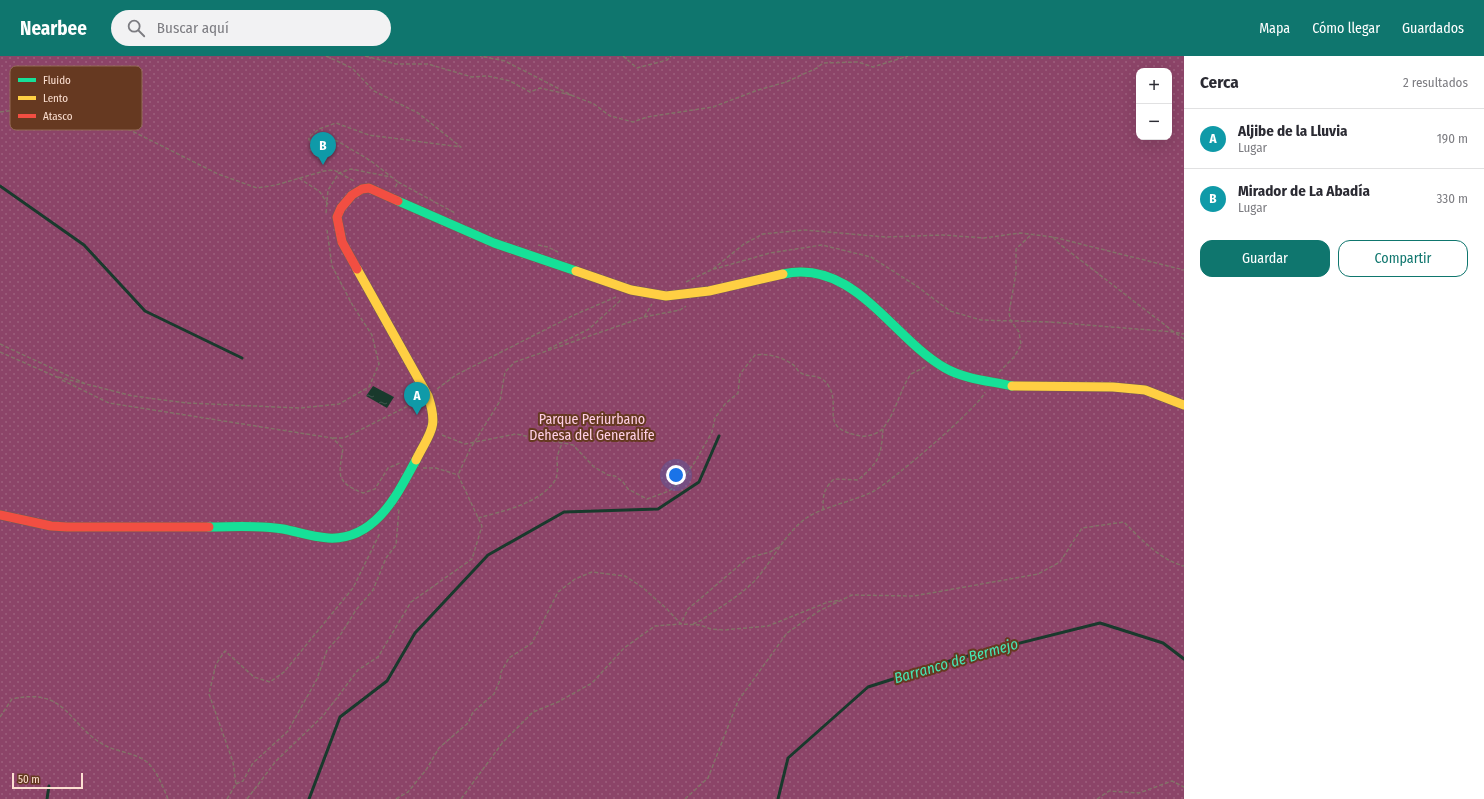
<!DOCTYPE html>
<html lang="es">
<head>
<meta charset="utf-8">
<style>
  body { margin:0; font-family:"Fira Sans Condensed",sans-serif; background:#f2f2f3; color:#2b2b33 }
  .controls { position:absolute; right:12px; top:12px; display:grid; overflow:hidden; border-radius:8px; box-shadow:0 4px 16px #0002 }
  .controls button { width:36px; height:36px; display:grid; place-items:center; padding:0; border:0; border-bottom:1px solid #e1e1e2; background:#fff; color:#2b2b33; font:20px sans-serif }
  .scale { position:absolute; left:12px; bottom:10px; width:71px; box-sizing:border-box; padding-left:4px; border:2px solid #fcdfd1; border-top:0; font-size:11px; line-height:14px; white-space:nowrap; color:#fcdfd1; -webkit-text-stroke:3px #663921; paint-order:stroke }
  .you { position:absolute; left:676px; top:419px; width:14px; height:14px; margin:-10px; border:3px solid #fff; border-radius:50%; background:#1a73e8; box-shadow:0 0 0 6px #1a73e833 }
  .badge { display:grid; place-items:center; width:26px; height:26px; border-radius:50%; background:#0f766e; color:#fff; font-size:13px; font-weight:700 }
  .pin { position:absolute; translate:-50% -33px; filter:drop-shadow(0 1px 2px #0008) }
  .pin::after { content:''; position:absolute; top:21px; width:14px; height:12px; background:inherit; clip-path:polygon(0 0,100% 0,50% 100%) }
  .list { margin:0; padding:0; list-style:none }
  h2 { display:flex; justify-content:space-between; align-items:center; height:52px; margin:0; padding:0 16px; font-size:17px }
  h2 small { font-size:13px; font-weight:400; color:#7c7c81 }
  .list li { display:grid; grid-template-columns:26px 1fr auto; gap:12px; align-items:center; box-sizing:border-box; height:60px; padding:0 16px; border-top:1px solid #e1e1e2 }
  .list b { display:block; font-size:15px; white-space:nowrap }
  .list p { margin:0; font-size:13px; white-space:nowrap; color:#7c7c81 }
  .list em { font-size:13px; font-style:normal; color:#7c7c81 }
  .actions { display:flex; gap:8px; padding:12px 16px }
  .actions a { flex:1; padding:9px 0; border:1px solid #0f766e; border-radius:12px; text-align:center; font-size:14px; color:#0f766e }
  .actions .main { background:#0f766e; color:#fff }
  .icon { flex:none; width:22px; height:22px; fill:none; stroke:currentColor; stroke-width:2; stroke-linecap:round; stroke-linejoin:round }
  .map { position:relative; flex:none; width:1184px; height:743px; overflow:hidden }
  header { display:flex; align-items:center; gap:24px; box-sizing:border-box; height:56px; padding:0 20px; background:#0f766e; color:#fff }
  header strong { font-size:19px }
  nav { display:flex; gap:22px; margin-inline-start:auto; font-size:14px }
  .search { width:280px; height:36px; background:#f2f2f3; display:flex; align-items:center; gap:10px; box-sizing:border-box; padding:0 14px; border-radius:22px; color:#7c7c81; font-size:15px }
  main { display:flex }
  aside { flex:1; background:#fff }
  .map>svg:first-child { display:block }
  .park { fill:url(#park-dots); fill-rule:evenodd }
  .water { fill:url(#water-ripples) }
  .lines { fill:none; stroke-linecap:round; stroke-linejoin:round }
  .stream { stroke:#19392c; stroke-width:3 }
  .fast-casing { stroke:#735e51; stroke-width:10 }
  .slow-casing { stroke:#735e51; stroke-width:10 }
  .jam-casing { stroke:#735e51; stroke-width:10 }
  .path { stroke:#837268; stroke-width:1.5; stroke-dasharray:4 2; stroke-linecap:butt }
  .fast { stroke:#16e098; stroke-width:9 }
  .slow { stroke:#ffcf43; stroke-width:9 }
  .jam { stroke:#f24e42; stroke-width:9 }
  .labels { text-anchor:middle; stroke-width:4; stroke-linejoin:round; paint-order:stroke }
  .park-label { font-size:14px; fill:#ffcfe6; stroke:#663921 }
  .water-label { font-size:15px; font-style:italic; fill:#45e9b6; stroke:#663921 }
  .key { fill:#663921; stroke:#936b56; stroke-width:1 }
  .key-label { font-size:11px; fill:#fcdfd1 }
</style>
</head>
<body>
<header>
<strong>Nearbee</strong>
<div class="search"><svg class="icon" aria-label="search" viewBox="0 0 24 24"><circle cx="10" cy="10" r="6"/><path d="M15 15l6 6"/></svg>Buscar aquí</div>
<nav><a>Mapa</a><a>Cómo llegar</a><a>Guardados</a></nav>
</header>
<main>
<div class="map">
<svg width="1184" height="743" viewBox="0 0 1184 743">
  <defs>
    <pattern id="park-dots" width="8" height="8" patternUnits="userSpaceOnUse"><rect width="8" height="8" fill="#8c4468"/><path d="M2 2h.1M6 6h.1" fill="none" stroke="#9d5f7d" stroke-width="1.8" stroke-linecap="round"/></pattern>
    <pattern id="water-ripples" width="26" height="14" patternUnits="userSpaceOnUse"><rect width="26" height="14" fill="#19392c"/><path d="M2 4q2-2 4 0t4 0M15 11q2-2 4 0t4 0" fill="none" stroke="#3b554a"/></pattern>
  </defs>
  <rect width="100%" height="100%" fill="#573e30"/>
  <path class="park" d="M0,0H1184V743H0ZM1139,15H1169V81H1139Z"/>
  <path class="water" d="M373,330L394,341L387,352L366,340Z"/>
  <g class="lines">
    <path class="stream" d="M0,130L84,189L145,255L242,302
      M47,743L49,730
      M309,743L340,661L387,625L415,577L488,499L564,456L658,453L699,426L719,380
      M778,743L788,702L868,631L956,603L1100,567L1163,587L1184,603"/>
    <defs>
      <path id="fast" d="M398,145L494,187L576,215
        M783,218C854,202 892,282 945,312C964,323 990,325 1012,330
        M209,471C233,471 259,469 283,473C298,476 312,481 328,482C375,485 397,439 416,404"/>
      <path id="slow" d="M357,213L428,340C439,372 430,376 416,404
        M576,215L631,234L666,240L709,235L783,218
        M1012,330L1113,331L1145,334L1184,349"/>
      <path id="jam" d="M357,213L342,186L337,161L341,152L352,139L362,133L369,132L398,145
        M0,459L51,470L67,471H209"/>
    </defs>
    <use href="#fast" class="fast-casing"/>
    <use href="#slow" class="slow-casing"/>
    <use href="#jam" class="jam-casing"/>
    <path class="path" d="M326,0L352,12L374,35L418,57L461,91L369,79L336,67L319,73L309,81V84L315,85L325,80L339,86L371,105L398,126L395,132
      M365,0L396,8H428L472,21L488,20L510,25L530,36L540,32L571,39L505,5L480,0
      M623,0L637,12L667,4L671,0
      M571,39L594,48L610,60L633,66L647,61L713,51L758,34L786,26L817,12L823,7L858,6L873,11L908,0
      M0,56L55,49L130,74L218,118L257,132L276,129L324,115L334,114L354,125
      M299,122L320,136L329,150
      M398,126L455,157
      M326,157L328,134L339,117L351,113L391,121
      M1053,181L1057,186L1174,276L1184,278
      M538,189L548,191L558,196
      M713,213L744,188L763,178L804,174L886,181L943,179L984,182L1020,177L1053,181L1184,214
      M686,226L711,214L770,197L822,189L871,201L918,231L950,255L981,264L1050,266L1174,276L1184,283
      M644,261L680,254L686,250
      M0,288L86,328
      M548,293L589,273L622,243
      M0,296L59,322
      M999,316L1014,301L1021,289L1019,276L1011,265L1009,257L1016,217V193L1032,178
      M58,321L133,340L187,347L300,352L339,348L369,331L379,308L372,279L353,250L332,210L327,174
      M62,324L109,347L332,382L343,392C339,419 335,426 363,437L375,433L388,412L400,407
      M437,333L456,319L574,259L616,241
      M442,379L465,388L516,378L573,389L594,411L608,419L615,420L623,426L628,433L647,443L669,435L681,425L695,406L712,376L715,362L725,348L738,337L740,318L755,299C766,297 782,301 792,308C796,310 797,315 801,317C809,322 820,317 828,329C843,352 816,372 861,380C867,381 879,378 883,372C895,359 900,333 911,318L925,311
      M333,382H344L418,345
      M423,412H436L458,419
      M823,454C823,440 823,433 834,423L858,424C879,406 881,401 883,373
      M478,462C503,455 538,448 554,426C559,419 557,410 557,402C558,397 560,392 562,388
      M693,568L700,565C717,553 745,537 758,521C774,502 785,478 805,463C819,452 854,445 872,436C889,428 980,350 985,336
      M0,661L12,643C67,631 67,668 104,689C117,696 136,697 147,706C157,715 163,731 168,743
      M236,728L243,725L253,707L288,675L317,623L327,594L339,581L356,554L373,534L386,502L396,489L399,453
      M227,743L236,728L233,706L209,638L216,608L225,595L254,621L270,626L284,616L353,532L380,477
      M247,743L276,705L323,660L358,614L378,601L411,546L472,503L482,470L458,419L470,393L500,345L505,316L515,306L644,261L652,248
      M396,743L408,736L426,714L439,692L468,667L473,656L494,638L500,624L501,616L509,602L532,587L558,536L575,523L592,516L625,520L642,531L667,553L681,568L700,569L711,573L724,574L768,570L828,546L841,544
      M461,743L503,686L533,656L558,646L592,627L624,592L655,570L681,568L688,553L748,502L770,496L780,490
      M685,743L708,722L738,645L787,577L819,555L852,539L914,540L1038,518L1060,506L1082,472L1124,466C1141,483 1160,504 1184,510
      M1097,743L1109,735L1139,737L1172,725L1184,731"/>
    <use href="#fast" class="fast"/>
    <use href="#slow" class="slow"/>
    <use href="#jam" class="jam"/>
  </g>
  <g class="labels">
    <g class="park-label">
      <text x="592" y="368">Parque Periurbano<tspan x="592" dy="16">Dehesa del Generalife</tspan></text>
    </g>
    <g class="water-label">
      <text transform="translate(956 605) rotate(-16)" y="5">Barranco de Bermejo</text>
    </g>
  </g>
  <rect x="10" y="10" width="132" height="64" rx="6" class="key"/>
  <rect x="18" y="22" width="18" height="4" fill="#16e098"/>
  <rect x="18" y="40" width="18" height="4" fill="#ffcf43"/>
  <rect x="18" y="58" width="18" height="4" fill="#f24e42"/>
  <g class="key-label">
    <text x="43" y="28">Fluido</text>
    <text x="43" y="46">Lento</text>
    <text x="43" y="64">Atasco</text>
  </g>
</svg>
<div class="controls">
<button>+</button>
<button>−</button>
</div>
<div class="scale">50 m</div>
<div class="you"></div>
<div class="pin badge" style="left:417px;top:359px;background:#0f9aa8">A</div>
<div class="pin badge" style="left:323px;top:109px;background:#0f9aa8">B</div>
</div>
<aside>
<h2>Cerca<small>2 resultados</small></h2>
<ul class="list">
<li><span class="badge" style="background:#0f9aa8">A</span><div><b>Aljibe de la Lluvia</b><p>Lugar</p></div><em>190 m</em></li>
<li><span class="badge" style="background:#0f9aa8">B</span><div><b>Mirador de La Abadía</b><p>Lugar</p></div><em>330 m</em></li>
</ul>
<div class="actions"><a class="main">Guardar</a><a>Compartir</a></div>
</aside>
</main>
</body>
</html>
